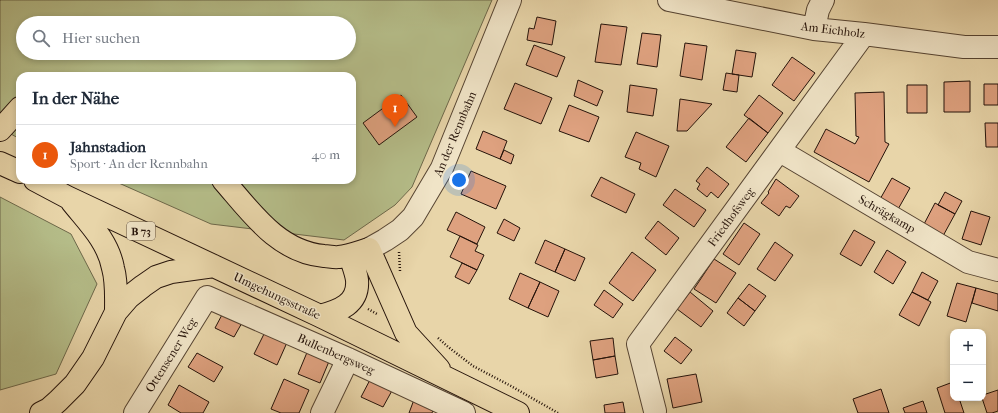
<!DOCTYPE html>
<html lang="de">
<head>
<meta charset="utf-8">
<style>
  body { margin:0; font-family:"IM FELL French Canon",serif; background:#f6f6f7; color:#1f2937 }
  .controls { position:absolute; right:12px; bottom:12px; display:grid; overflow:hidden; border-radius:8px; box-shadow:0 2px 6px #0003 }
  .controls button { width:36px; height:36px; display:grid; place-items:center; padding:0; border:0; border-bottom:1px solid #e0e1e3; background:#fff; color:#1f2937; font:20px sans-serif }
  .you { position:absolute; left:459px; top:180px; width:14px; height:14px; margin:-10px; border:3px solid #fff; border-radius:50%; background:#1a73e8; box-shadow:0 0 0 6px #1a73e833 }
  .badge { display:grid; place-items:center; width:26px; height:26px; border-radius:50%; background:#ea580c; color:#fff; font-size:13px; font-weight:700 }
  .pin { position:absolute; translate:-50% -33px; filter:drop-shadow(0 1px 2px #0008) }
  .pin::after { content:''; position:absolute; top:21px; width:14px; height:12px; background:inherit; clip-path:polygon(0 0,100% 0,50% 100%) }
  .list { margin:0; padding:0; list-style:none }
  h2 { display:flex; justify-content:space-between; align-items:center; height:52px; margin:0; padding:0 16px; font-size:17px }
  h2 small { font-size:13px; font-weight:400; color:#747a83 }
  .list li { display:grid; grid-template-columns:26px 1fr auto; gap:12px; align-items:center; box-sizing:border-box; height:60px; padding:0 16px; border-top:1px solid #e0e1e3 }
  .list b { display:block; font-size:15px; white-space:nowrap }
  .list p { margin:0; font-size:13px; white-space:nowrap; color:#747a83 }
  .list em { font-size:13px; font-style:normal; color:#747a83 }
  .icon { flex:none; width:22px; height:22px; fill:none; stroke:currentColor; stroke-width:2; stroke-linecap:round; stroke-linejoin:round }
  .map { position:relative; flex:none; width:998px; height:413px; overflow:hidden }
  .search { position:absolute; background:#fff; box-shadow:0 2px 6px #0003; left:16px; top:16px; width:340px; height:44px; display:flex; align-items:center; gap:10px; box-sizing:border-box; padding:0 14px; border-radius:22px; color:#747a83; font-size:15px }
  .panel { position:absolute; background:#fff; box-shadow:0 2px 6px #0003; left:16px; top:72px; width:340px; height:112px; border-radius:12px }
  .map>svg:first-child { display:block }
  .green { fill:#b5bd89; stroke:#6d684a; fill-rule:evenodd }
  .building { fill:#dea17f; stroke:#25130a }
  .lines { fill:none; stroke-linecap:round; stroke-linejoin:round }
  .minor-casing { stroke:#564432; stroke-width:24 }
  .major-casing { stroke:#25130a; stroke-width:24 }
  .path { stroke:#25130a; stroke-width:2.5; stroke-dasharray:1 2; stroke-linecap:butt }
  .minor { stroke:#f0e4c7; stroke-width:22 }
  .major { stroke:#e8d5a9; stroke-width:22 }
  .labels { text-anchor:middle; stroke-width:3; stroke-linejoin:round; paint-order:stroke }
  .shield { fill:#f0e4c7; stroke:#625243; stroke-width:1 }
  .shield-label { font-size:11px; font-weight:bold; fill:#25130a }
  .street-label { font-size:12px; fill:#25130a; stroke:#f0e4c7 }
</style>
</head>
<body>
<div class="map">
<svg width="998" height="413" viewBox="0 0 998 413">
  <rect width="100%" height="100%" fill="#e8d5a9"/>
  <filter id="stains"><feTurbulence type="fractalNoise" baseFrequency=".005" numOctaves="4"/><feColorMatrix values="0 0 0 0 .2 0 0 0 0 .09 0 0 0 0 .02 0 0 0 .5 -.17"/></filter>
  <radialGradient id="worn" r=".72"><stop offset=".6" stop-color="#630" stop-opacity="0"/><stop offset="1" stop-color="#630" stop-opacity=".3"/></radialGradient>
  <path class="green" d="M1,0H492L412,187L395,205L344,240L211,224L112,180H352V76H20V139L0,128V1ZM23,23H349V53H23Z
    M0,197L71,234L97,284L56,374L0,390Z"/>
  <path class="building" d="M537,17L556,21L552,45L527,40L529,28L534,29Z
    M601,24L627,27L621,65L595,62Z
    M642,33L661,35L657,67L637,64Z
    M685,43L707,46L702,80L680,76Z
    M534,45L565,57L557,77L526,65Z
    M736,50L756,53L752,77L732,74Z
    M792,57L815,73L794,101L772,85Z
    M726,73L739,75L737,92L723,90Z
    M578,80L603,91L597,106L574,96Z
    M970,81V112H944V82Z
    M515,83L552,98L541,124L504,109Z
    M984,84H998V105H984Z
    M630,85L657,89L653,116L627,112Z
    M907,85H927V113H907Z
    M884,92L885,142L889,144L869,182L814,152L826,129L855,144L859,137L856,136L855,93Z
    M401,95L417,117L379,145L363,123Z
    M759,95L783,113L768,133L744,115Z
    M680,99L712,104L687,131H677Z
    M569,105L599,117L589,142L559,131Z
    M749,118L768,133L746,162L726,147Z
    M985,123H998V147H986Z
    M483,131L507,141L500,159L476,149Z
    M636,132L669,146L656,177L639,169L641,163L625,157Z
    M504,150L514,155L511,164L500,159Z
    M707,167L729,184L718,198L711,192L707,197L697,189L700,184L696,181Z
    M471,171L506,186L496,209L461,194Z
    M601,177L635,194L626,213L591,196Z
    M892,178L910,188L897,211L879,201Z
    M776,179L799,196L790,208L786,206L779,216L761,203L769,193L768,192Z
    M675,189L706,210L694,227L663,205Z
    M945,192L962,201L955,214L938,205Z
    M935,203L955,214L943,236L923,226Z
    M971,211L990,217L981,245L962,239Z
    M456,212L485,227L477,244L447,230Z
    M504,219L520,228L514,241L497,233Z
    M658,221L679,238L666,255L645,238Z
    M744,223L760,234L739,265L723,254Z
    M854,230L875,242L861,266L840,254Z
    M460,236L478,245L475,251L484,255L477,270L450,257Z
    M545,240L565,249L555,272L535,263Z
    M775,242L793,255L775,281L757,269Z
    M565,249L585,258L575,281L555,272Z
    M887,250L906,262L893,284L874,272Z
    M632,252L656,270L633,301L609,283Z
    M714,259L736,273L716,303L694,289Z
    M462,263L477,270L469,284L455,277Z
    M922,272L938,281L928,300L912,292Z
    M520,273L540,282L528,308L509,299Z
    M540,282L559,291L548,317L528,308Z
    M957,283L976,288L966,322L947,316Z
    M749,284L766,296L755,311L738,298Z
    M976,288L998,294V311L972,303Z
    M604,290L623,304L613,318L594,305Z
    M690,292L713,311L701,327L677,309Z
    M912,292L931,302L919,326L899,315Z
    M738,298L755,311L744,326L727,313Z
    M224,311L243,321L234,337L215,328Z
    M267,328L289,338L277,365L254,354Z
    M675,337L692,350L681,364L664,351Z
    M613,338L615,356L593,360L590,341Z
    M308,350L330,359L320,383L298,374Z
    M197,353L223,367L214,382L188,367Z
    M615,356L618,374L596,378L593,360Z
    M696,374L702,402L673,408L667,379Z
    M372,376L394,387L383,407L361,397Z
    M284,379L309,390L299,413H281L271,409Z
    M953,382V398H959L964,413H945L937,388Z
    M179,385L209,402L203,413H181L168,405Z
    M881,389L889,413H858L853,399Z
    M998,390V411L992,413H987L982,398H983V395Z
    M415,397L435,406L432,413H409Z
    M923,401L927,413H905L903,408Z
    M623,402L625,413H605L604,405Z"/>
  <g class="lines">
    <defs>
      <path id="minor" d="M669,0L814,29L864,34L964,47H998
        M814,29L818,10L823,0
        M780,151L968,262L998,270
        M369,249L385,240L400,230L413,217L442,168L510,0
        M655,411L638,344L864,34
        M135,413L207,297L348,359L464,413
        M322,413L348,359"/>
      <path id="major" d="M0,130L20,108
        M0,163L20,172
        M35,180L67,197L320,316L518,413
        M223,180C251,212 278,252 324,256C329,256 334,258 339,257C349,256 359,252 369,249L406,333L439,369
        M72,202C88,222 108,241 113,268C117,282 116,297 116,312
        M320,316C339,311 359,304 357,280C356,272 352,263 350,255
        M41,413L49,409L58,401L75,384L93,358L116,312L129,297L143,286L156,277L171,272L214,266"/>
    </defs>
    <use href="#minor" class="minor-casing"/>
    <use href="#major" class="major-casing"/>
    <path class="path" d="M78,76L89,74L99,76
      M399,252L400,271
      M368,309L377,314
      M438,338L447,346L473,366L511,386L558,413"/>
    <use href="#minor" class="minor"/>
    <use href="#major" class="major"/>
  </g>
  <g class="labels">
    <rect class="shield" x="127" y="222" width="28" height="18" rx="3"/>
    <g class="shield-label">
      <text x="141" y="235">B 73</text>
    </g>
    <g class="street-label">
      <text transform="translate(833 30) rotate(7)" y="4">Am Eichholz</text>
      <text transform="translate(455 134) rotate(-67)" y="4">An der Rennbahn</text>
      <text transform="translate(887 214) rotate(30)" y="4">Schrägkamp</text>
      <text transform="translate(731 217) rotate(-54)" y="4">Friedhofsweg</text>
      <text transform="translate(277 296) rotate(25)" y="4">Umgehungsstraße</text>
      <text transform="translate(336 354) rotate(24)" y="4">Bullenbergsweg</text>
      <text transform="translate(171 355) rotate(-58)" y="4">Ottensener Weg</text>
    </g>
  </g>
  <rect width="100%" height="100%" filter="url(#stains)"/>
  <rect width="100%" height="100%" fill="url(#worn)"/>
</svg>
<div class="controls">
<button>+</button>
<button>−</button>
</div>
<div class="you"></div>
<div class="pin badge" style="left:395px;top:127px">1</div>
<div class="search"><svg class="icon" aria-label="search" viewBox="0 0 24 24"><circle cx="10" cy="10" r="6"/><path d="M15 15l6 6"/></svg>Hier suchen</div>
<section class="panel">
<h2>In der Nähe<small></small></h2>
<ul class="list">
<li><span class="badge">1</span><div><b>Jahnstadion</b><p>Sport · An der Rennbahn</p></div><em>40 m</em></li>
</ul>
</section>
</div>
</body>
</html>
